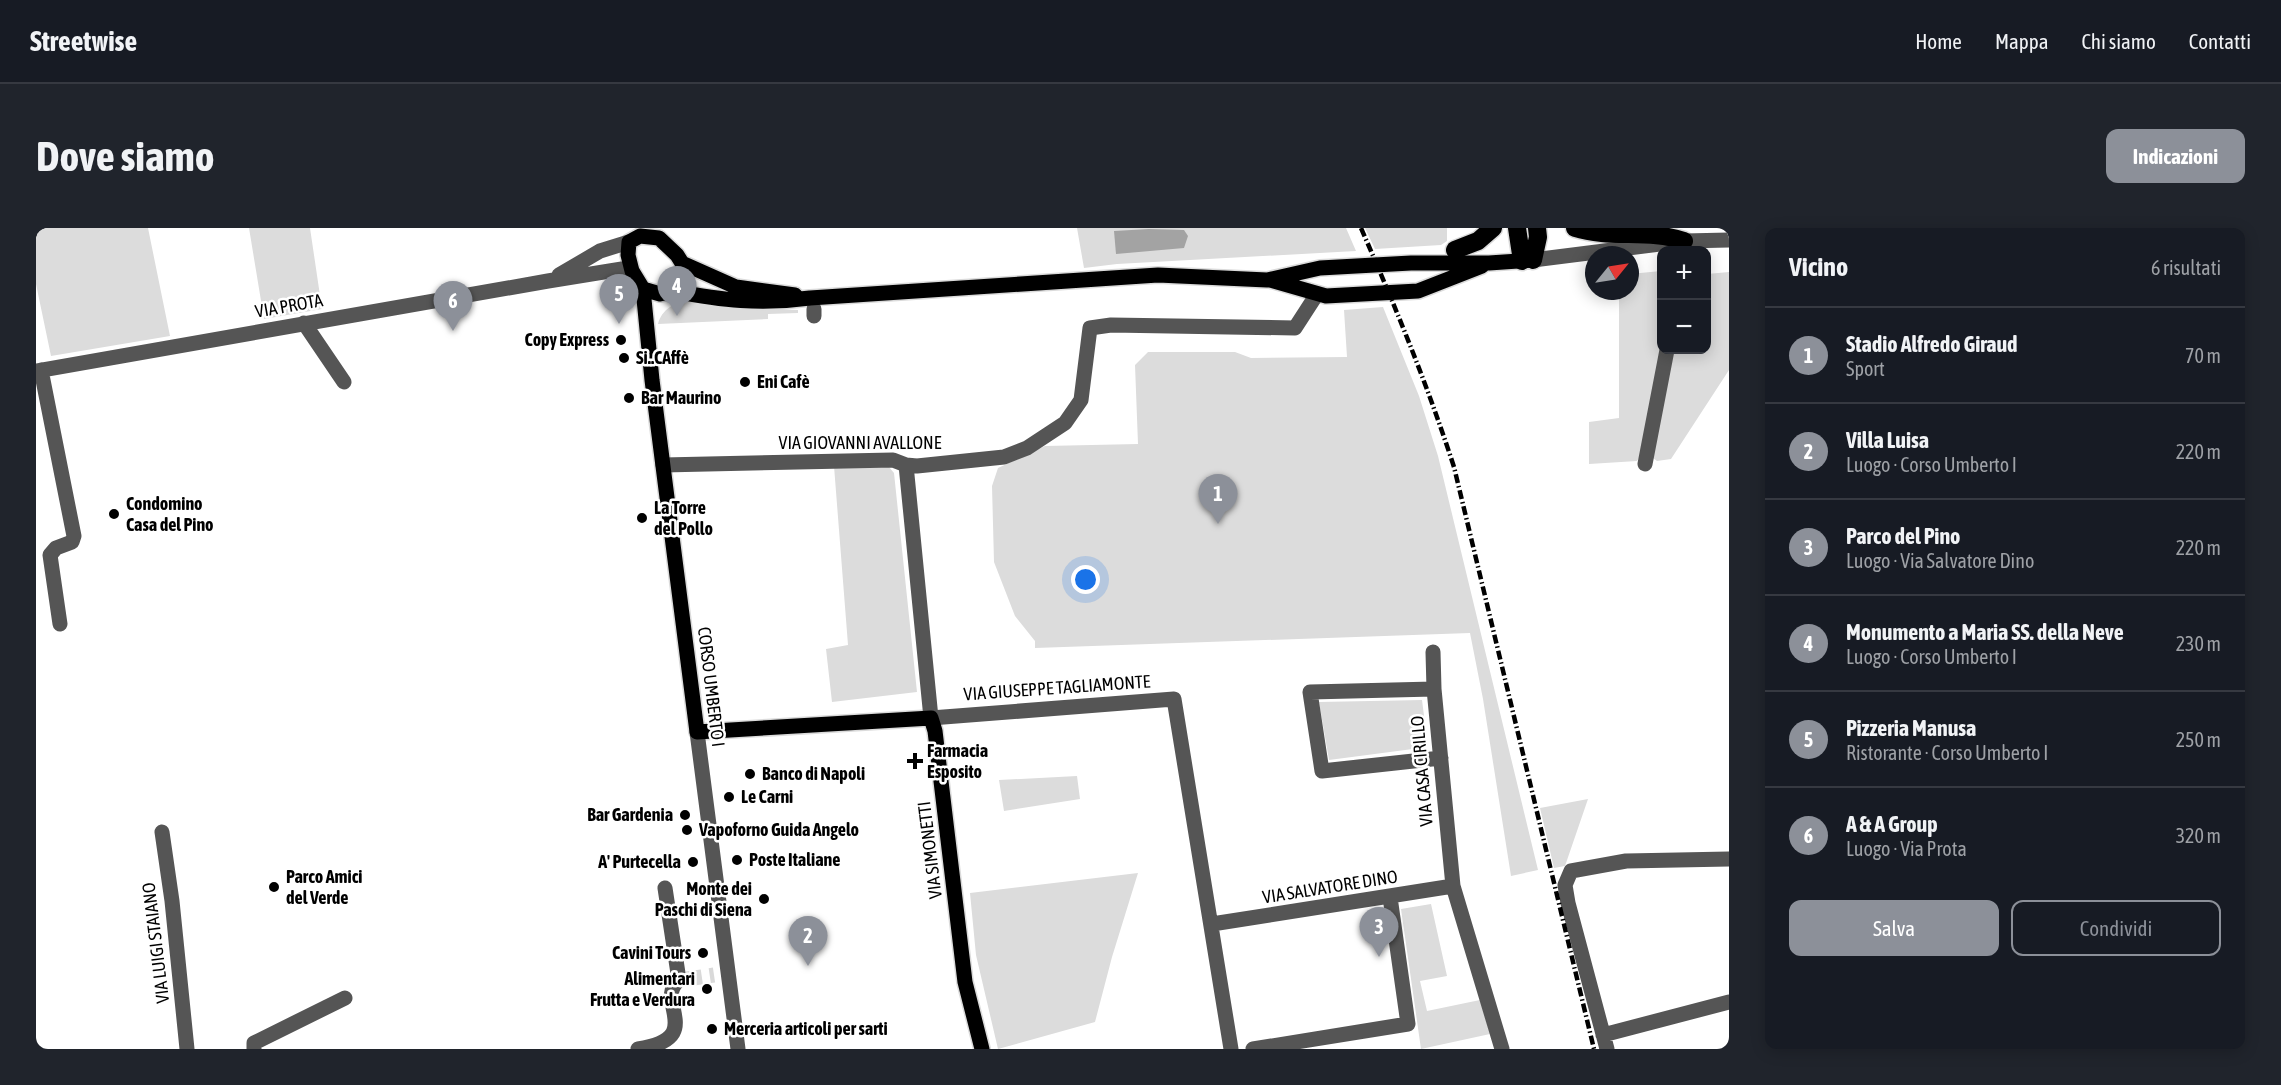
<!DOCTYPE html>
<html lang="it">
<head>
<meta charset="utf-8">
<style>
  body { margin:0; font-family:"Asap Condensed",sans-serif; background:#20242c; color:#f1f3f6 }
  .controls { position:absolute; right:18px; top:18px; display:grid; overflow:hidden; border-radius:12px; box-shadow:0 3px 15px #0003 }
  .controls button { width:54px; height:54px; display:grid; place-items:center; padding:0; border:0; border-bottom:2px solid #363941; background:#171b24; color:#f1f3f6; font:30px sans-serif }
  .compass { position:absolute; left:1549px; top:18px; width:54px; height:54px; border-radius:50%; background:#171b24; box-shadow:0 3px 15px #0003; rotate:60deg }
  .you { position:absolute; left:1050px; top:352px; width:21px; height:21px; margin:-15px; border:4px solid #fff; border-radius:50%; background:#1a73e8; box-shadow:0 0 0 9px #1a73e833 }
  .badge { display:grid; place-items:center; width:39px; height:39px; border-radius:50%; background:#8c9099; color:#fff; font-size:20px; font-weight:700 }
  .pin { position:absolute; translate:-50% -50px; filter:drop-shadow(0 2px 3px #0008) }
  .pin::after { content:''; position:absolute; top:32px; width:21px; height:18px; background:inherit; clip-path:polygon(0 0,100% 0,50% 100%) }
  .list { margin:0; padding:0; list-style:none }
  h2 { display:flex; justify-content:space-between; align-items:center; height:78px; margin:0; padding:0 24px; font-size:26px }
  h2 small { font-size:20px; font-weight:400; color:#9ea1a6 }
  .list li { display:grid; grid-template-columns:39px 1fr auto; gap:18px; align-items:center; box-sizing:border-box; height:96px; padding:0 24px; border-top:2px solid #363941 }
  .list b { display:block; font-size:22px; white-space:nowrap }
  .list p { margin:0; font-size:20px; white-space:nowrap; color:#9ea1a6 }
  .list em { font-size:20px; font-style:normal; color:#9ea1a6 }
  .actions { display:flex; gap:12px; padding:18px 24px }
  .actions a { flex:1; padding:14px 0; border:2px solid #8c9099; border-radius:12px; text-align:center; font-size:21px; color:#8c9099 }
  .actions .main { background:#8c9099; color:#fff }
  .map { position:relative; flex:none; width:1693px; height:821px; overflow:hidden; border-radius:12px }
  header { display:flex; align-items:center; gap:36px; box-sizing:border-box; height:84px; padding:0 30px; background:#171b24; border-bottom:2px solid #363941 }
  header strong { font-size:28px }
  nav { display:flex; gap:33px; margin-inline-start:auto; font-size:21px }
  .intro { display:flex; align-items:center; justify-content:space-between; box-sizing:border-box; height:144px; padding:0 36px }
  h1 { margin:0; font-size:42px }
  .button { padding:15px 27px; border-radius:12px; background:#8c9099; color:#fff; font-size:21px; font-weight:700 }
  main { display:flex; gap:36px; padding:0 36px }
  aside { flex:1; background:#171b24; border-radius:12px; box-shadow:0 3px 15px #0003 }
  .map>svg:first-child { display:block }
  .green { fill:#dcdcdc }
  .water { fill:#a3a3a3 }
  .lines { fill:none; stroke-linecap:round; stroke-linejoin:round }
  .minor-tunnel { stroke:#d9d9d9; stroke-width:15; stroke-dasharray:15 8; stroke-linecap:butt }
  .major-casing { stroke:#dbdbdb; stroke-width:18 }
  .highway-casing { stroke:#dbdbdb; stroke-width:21 }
  .minor { stroke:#555; stroke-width:15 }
  .major { stroke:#000; stroke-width:15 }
  .highway { stroke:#000; stroke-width:18 }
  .rail { stroke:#000; stroke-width:4.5; stroke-dasharray:9 3 1.5 3; stroke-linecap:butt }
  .poi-dot { fill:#000; stroke:#fff; stroke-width:2 }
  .labels { text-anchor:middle; stroke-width:5; stroke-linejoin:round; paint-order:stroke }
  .street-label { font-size:18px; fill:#000; stroke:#fff }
  .poi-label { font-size:18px; font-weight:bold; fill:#000; stroke:#fff; text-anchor:start }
</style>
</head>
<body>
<header>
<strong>Streetwise</strong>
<nav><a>Home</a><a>Mappa</a><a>Chi siamo</a><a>Contatti</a></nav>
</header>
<div class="intro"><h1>Dove siamo</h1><a class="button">Indicazioni</a></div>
<main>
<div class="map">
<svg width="1693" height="821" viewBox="0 0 1693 821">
  <rect width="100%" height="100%" fill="#fff"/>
  <path class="green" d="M0,0H112L134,108L15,128L0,56Z
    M213,0H274L286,81L228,91Z
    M1041,0H1310L1320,23L1081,36L1048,40Z
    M1329,0H1411V13L1405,17L1339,21Z
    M1625,43L1626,122L1607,224L1601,233L1553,236V194L1583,190V63H1594V46Z
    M1693,44V142L1635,231L1621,233L1617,230L1636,122H1670L1671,46Z
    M653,72L714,80L762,82V85L732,86V91L622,96C626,81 638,75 653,72Z
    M1347,79L1383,168L1402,228L1502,642L1475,648L1447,471L1434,405L999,420V413L979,388L958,334L956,258L962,240L1009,218L1102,216L1099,137L1112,124H1199L1215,130L1311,129L1308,82Z
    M798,238L853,239L858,245L881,464L796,474L790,421L812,417Z
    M1386,472L1392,519L1293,532L1283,474Z
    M1041,548L1044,571L968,583L963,552Z
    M1552,571L1529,638L1518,640L1504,580Z
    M1102,645L1076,729L1059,794L962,821L940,727L934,665Z
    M1395,676L1411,748L1384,753L1391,783L1444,772L1454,806L1385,821L1365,681Z"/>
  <path class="water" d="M1113,1L1148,2L1152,8L1148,20L1080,26L1078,3Z"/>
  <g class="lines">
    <path class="minor-tunnel" d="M651,751L678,747"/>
    <defs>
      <path id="major" d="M604,8L593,14L592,27L596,43L607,61L616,152L661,504L895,490L899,503L929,754L946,821
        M604,8L623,10L641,27L646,35L647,43L644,54L637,63L624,66L607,61
        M646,35L700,59L759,67
        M1234,52L1290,68L1382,63L1446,38
        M637,63C686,72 723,77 774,70L1122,47L1231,52L1284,40L1375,35H1453L1497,32"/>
      <path id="highway" d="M1481,0L1486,33
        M1539,0C1575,11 1613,1 1648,13
        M1419,22L1442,13L1457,0
        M1497,32L1502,9L1501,0"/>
    </defs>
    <use href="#major" class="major-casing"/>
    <use href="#highway" class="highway-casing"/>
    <path class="minor" d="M1497,32L1648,13L1693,12
      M523,47L564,23L593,14
      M778,81V88
      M268,95L308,154
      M5,142L38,308L36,314L20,320L14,327L24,396
      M0,143L512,53L586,41L596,43
      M1609,236L1631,122
      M627,237L857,232L870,237L881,238L968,229L991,220L1029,195L1045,172L1054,100L1075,97L1259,100L1281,66
      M870,237L895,490L1138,471L1195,821
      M1397,424L1398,461L1417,658L1466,821
      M1398,461L1274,464L1286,543L1405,530
      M661,504L702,821
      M126,604L136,673L151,821
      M1176,696L1417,658
      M1567,807L1693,774
      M218,821V815L309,770
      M602,821C672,810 617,772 643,752L629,660
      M1217,821L1372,796L1354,669
      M1571,821L1532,675L1529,657L1535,643L1590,633L1693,631"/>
    <use href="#major" class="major"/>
    <use href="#highway" class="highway"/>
    <path class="rail" d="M1325,0C1360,80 1391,156 1418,239L1558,821"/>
  </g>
  <g class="poi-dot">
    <circle cx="585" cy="112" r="6"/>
    <circle cx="588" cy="130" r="6"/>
    <circle cx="709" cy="154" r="6"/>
    <circle cx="593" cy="170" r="6"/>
    <circle cx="78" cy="286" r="6"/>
    <circle cx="606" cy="290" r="6"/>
    <path d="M876 524h6v6h6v6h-6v6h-6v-6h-6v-6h6z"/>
    <circle cx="714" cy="546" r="6"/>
    <circle cx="693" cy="569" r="6"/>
    <circle cx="649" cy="587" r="6"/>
    <circle cx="651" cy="602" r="6"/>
    <circle cx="701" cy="632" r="6"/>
    <circle cx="657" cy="634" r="6"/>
    <circle cx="238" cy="659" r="6"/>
    <circle cx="728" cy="671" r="6"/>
    <circle cx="667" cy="725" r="6"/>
    <circle cx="671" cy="761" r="6"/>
    <circle cx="676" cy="801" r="6"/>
  </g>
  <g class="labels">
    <g class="street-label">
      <text transform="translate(253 78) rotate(-10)" y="6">VIA PROTA</text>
      <text x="824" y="221">VIA GIOVANNI AVALLONE</text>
      <text transform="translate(675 459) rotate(83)" y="6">CORSO UMBERTO I</text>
      <text transform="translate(1021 460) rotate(-4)" y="6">VIA GIUSEPPE TAGLIAMONTE</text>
      <text transform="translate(1386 543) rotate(-95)" y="6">VIA CASA CIRILLO</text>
      <text transform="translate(894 622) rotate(-97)" y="6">VIA SIMONETTI</text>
      <text transform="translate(1294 659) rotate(-9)" y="6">VIA SALVATORE DINO</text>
      <text transform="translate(120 715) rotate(-97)" y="6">VIA LUIGI STAIANO</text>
    </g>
    <g class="poi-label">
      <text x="573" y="118" text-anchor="end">Copy Express</text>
      <text x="600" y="136">Si..CAffè</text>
      <text x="721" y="160">Eni Cafè</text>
      <text x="605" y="176">Bar Maurino</text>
      <text x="90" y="282">Condomino<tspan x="90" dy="21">Casa del Pino</tspan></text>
      <text x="618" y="286">La Torre<tspan x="618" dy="21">del Pollo</tspan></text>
      <text x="891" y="529">Farmacia<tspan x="891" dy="21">Esposito</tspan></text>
      <text x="726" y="552">Banco di Napoli</text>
      <text x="705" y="575">Le Carni</text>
      <text x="637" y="593" text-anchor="end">Bar Gardenia</text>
      <text x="663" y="608">Vapoforno Guida Angelo</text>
      <text x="713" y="638">Poste Italiane</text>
      <text x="645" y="640" text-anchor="end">A' Purtecella</text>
      <text x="250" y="655">Parco Amici<tspan x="250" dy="21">del Verde</tspan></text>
      <text x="716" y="667" text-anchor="end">Monte dei<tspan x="716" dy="21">Paschi di Siena</tspan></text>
      <text x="655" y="731" text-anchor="end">Cavini Tours</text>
      <text x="659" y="757" text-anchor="end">Alimentari<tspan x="659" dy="21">Frutta e Verdura</tspan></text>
      <text x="688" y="807">Merceria articoli per sarti</text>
    </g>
  </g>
</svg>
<div class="controls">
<button>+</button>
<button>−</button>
</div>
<svg class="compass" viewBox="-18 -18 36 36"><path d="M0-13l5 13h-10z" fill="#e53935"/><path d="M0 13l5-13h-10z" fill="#9ea1a6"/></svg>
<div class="you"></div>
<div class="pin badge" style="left:1182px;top:296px">1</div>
<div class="pin badge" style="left:772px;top:738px">2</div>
<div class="pin badge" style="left:1343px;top:729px">3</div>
<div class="pin badge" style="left:641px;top:88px">4</div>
<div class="pin badge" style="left:583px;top:96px">5</div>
<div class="pin badge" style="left:417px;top:103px">6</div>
</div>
<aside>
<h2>Vicino<small>6 risultati</small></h2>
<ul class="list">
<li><span class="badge">1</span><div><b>Stadio Alfredo Giraud</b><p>Sport</p></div><em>70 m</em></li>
<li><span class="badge">2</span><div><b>Villa Luisa</b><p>Luogo · Corso Umberto I</p></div><em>220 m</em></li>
<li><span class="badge">3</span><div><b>Parco del Pino</b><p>Luogo · Via Salvatore Dino</p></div><em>220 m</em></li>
<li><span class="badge">4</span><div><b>Monumento a Maria SS. della Neve</b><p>Luogo · Corso Umberto I</p></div><em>230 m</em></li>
<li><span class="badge">5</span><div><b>Pizzeria Manusa</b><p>Ristorante · Corso Umberto I</p></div><em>250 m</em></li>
<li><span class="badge">6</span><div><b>A &amp; A Group</b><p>Luogo · Via Prota</p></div><em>320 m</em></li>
</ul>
<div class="actions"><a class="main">Salva</a><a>Condividi</a></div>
</aside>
</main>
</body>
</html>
